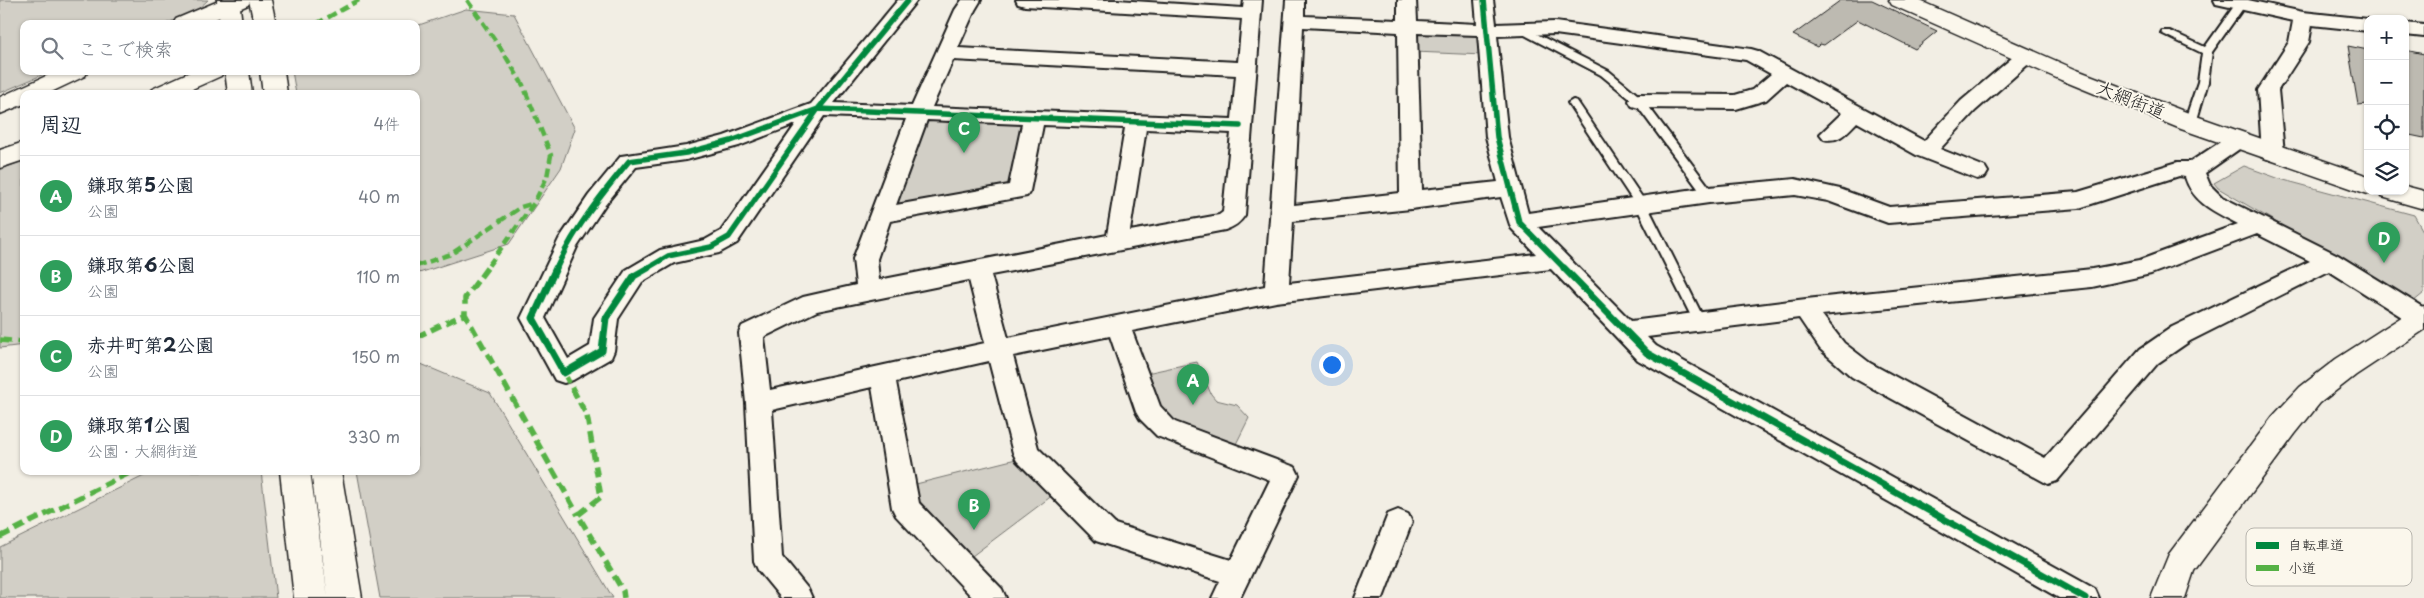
<!DOCTYPE html>
<html lang="ja">
<head>
<meta charset="utf-8">
<style>
  body { margin:0; font-family:"Playpen Sans","Klee One",sans-serif; background:#f6f6f7; color:#1f2937 }
  .controls { position:absolute; right:15px; top:15px; display:grid; overflow:hidden; border-radius:10px; box-shadow:0 1px 4px #0004 }
  .controls button { width:45px; height:45px; display:grid; place-items:center; padding:0; border:0; border-bottom:1px solid #e0e1e3; background:#fff; color:#1f2937; font:25px sans-serif }
  .you { position:absolute; left:1331px; top:364px; width:18px; height:18px; margin:-12px; border:4px solid #fff; border-radius:50%; background:#1a73e8; box-shadow:0 0 0 8px #1a73e833 }
  .badge { display:grid; place-items:center; width:32px; height:32px; border-radius:50%; background:#1a73e8; color:#fff; font-size:16px; font-weight:700 }
  .pin { position:absolute; translate:-50% -41px; filter:drop-shadow(0 1px 2px #0008) }
  .pin::after { content:''; position:absolute; top:26px; width:18px; height:15px; background:inherit; clip-path:polygon(0 0,100% 0,50% 100%) }
  .list { margin:0; padding:0; list-style:none }
  h2 { display:flex; justify-content:space-between; align-items:center; height:65px; margin:0; padding:0 20px; font-size:21px }
  h2 small { font-size:16px; font-weight:400; color:#747a83 }
  .list li { display:grid; grid-template-columns:32px 1fr auto; gap:15px; align-items:center; box-sizing:border-box; height:80px; padding:0 20px; border-top:1px solid #e0e1e3 }
  .list b { display:block; font-size:19px; white-space:nowrap }
  .list p { margin:0; font-size:16px; white-space:nowrap; color:#747a83 }
  .list em { font-size:16px; font-style:normal; color:#747a83 }
  .icon { flex:none; width:28px; height:28px; fill:none; stroke:currentColor; stroke-width:2; stroke-linecap:round; stroke-linejoin:round }
  .map { position:relative; flex:none; width:2424px; height:598px; overflow:hidden }
  .search { position:absolute; background:#fff; box-shadow:0 1px 4px #0004; left:20px; top:20px; width:400px; height:55px; display:flex; align-items:center; gap:12px; box-sizing:border-box; padding:0 18px; border-radius:10px; color:#747a83; font-size:19px }
  .panel { position:absolute; background:#fff; box-shadow:0 1px 4px #0004; left:20px; top:90px; width:400px; height:385px; border-radius:10px }
  .map>svg:first-child { display:block }
  .green { fill:#d2cfc6; stroke:#777671 }
  .building { fill:#bdbab1; stroke:#1c1c1c }
  .lines { fill:none; stroke-linecap:round; stroke-linejoin:round }
  .lane-casing { stroke:#1c1c1c; stroke-width:4 }
  .street-casing { stroke:#1c1c1c; stroke-width:4 }
  .secondary-casing { stroke:#1c1c1c; stroke-width:3 }
  .primary-casing { stroke:#1c1c1c; stroke-width:3 }
  .lane { fill:#fbf7ec; fill-rule:evenodd }
  .street { fill:#fbf7ec; fill-rule:evenodd }
  .secondary { fill:#fbf7ec; fill-rule:evenodd }
  .primary { fill:#fbf7ec; fill-rule:evenodd }
  .quiet-far1 { stroke:#55b145; stroke-width:4.5; stroke-dasharray:9 4.5; stroke-linecap:butt }
  .quiet { stroke:#55b145; stroke-width:5.5; stroke-dasharray:11 5.5; stroke-linecap:butt }
  .cycleway-far1-casing { stroke:#fbf7ec; stroke-width:8 }
  .cycleway-casing { stroke:#fbf7ec; stroke-width:10 }
  .cycleway-far1 { stroke:#00873e; stroke-width:5.5 }
  .cycleway { stroke:#00873e; stroke-width:7 }
  .labels { text-anchor:middle; stroke-width:4; stroke-linejoin:round; paint-order:stroke }
  .street-label { font-size:18px; fill:#1c1c1c; stroke:#fbf7ec }
  .key { fill:#fbf7ec; stroke:#b8b5ae; stroke-width:1 }
  .key-label { font-size:14px; fill:#1c1c1c }
</style>
</head>
<body>
<div class="map">
<svg width="2424" height="598" viewBox="0 0 2424 598">
  <rect width="100%" height="100%" fill="#f2eee4"/>
  <filter id="ink" filterUnits="userSpaceOnUse"><feTurbulence type="fractalNoise" baseFrequency=".02" numOctaves="2"/><feDisplacementMap in="SourceGraphic" scale="10" xChannelSelector="R" yChannelSelector="G"/><feConvolveMatrix kernelMatrix="1 2 1 2 8 2 1 2 1" color-interpolation-filters="sRGB"/></filter>
  <g filter="url(#ink)">
    <path class="green" d="M0,0H208L196,11L165,24H24V71H51L0,93Z
      M466,9L514,14L575,129L561,168L509,244L416,274V94H296L292,71H416V26Z
      M1418,31L1473,33L1480,38L1483,55L1415,52V34Z
      M926,119L1026,121L1009,186L897,209L891,203Z
      M24,160V345L0,348V170Z
      M2244,166L2280,179L2414,215L2424,233V293L2413,302L2410,301L2218,188L2214,183Z
      M1197,362L1211,394L1216,400L1237,405L1249,418L1234,448L1164,420L1142,374Z
      M421,364L490,393L613,598H380L357,471H416V366Z
      M1016,459L1053,495L968,559L916,502L912,485Z
      M154,471H261L276,598H0V547Z"/>
    <path class="building" d="M1841,0H1872L1937,31L1915,49L1858,20L1824,45L1820,44L1817,47L1793,35Z
      M2348,46L2368,50V104L2358,105Z
      M2405,50L2424,54V138L2405,134Z"/>
    <g class="lines">
      <defs>
        <path id="lane" d="M2241,1L2246,4L2212,52L2208,82L2196,123L2194,126H2186L2184,123L2198,82L2202,53L2161,33L2162,31H2170L2205,47L2237,2Z
          M1521,26L1609,71L1643,99L1713,192L1715,195L1713,198H1705L1635,103L1601,75L1517,31L1516,29Z
          M1573,100L1577,101L1646,203L1705,321L1703,324H1695L1635,204L1568,103Z"/>
        <path id="street" d="M898,0H917L834,103L912,106L955,10L962,0H981L975,10L958,48L1238,62L1242,19L1025,6L1018,4L1016,0H1117L1243,8L1244,0H1262L1245,215C1240,223 1234,227 1225,230L991,275L1008,338L1265,286L1286,0H1304V16L1398,20V0H1416L1417,21L1477,24L1475,0H1493L1496,24L1555,22L1751,49L1758,51L1924,141L1961,101L2019,52L2026,50L2033,52L2036,56L2033,60L1975,111L1940,149L1985,167L1988,172L1985,177L1977,179L1918,156L1857,122C1847,132 1839,143 1824,139L1820,134L1842,113L1786,82L1766,100L1736,109L1639,108L1632,106L1629,101L1632,96L1639,94L1735,95L1752,90L1771,74L1746,60L1555,34L1497,36L1508,137L1528,213L1709,187L1795,179L1840,189L1889,207L2078,192L2178,162H2190L2231,135L2238,133L2245,135L2249,140L2245,145L2205,173L2210,185L2222,197L2338,255L2424,308V326L2413,324L2329,271L2190,341L2158,363L2057,481L2048,484L1852,377L1820,349L1799,318L1647,337L1656,346L2095,589L2099,598H2059L1638,360L1551,269L1276,302L1132,331L1160,406L1175,422L1295,467L1299,475L1240,598H1212L1220,581L1096,541L1017,461L1013,453L989,361L896,382L919,503L1002,589L1006,598H973L896,516L892,508L872,387L772,410L782,557L808,589L812,598H781L758,570L754,561L746,403L739,333L742,326L803,297L856,285L853,259L906,119L824,116L737,243L719,253L674,263L642,282L618,319L614,351L611,358L573,380L564,383L555,380L521,318L559,239L589,195L621,156L686,146L724,136L811,104ZM1303,27L1398,32L1400,193L1294,205ZM1417,33L1478,35L1486,137L1498,182L1422,190ZM953,60L1236,75L1232,119L932,107ZM927,120L1022,124L1009,185L896,205ZM796,124L721,231L705,240L660,250L626,270L594,318L590,346L568,359L545,318L577,247L605,205L636,167L686,160L739,146ZM1043,125L1125,128L1107,235L879,280L877,259L890,221L1027,196L1030,191ZM1146,129L1231,133L1223,212L1219,215L1130,231ZM2179,176L2185,177C2193,203 2215,212 2238,224L2140,260L2092,269L1806,299L1631,321L1538,227L1709,203L1795,195L1828,201L1888,223L2079,208ZM1501,197L1511,228L1536,254L1289,283L1293,221L1411,209ZM2257,234L2310,261L2172,327L2140,349L2045,458L1870,363L1844,343L1822,315L2092,287L2151,274ZM969,280L985,343L770,390L764,337L817,311ZM1110,336L1136,412L1140,419L1157,436L1270,480L1231,560L1115,524L1038,448L1013,356Z
          M2214,0H2248L2303,12L2368,19V31L2312,25L2309,42L2278,90L2284,153L2281,158L2273,160L2265,158L2262,153L2258,90L2289,42L2293,21L2216,4Z
          M2405,23L2424,25V37L2405,35Z
          M1398,510L1408,514L1412,522L1383,598H1355L1388,514Z"/>
        <path id="secondary" d="M217,0H239L242,24H220Z
          M249,0H271L276,24H254Z
          M225,71H249L252,94H228Z
          M260,71H284L287,94H263Z
          M2424,306V330L2356,375L2320,403L2295,434L2194,571L2185,598H2151L2169,554L2273,416L2300,387L2336,359L2414,309Z
          M280,471H310L328,598H294Z
          M311,471H341L362,598H328Z"/>
        <path id="primary" d="M221,0H251L248,5L204,24H173L176,19Z
          M1889,0H1918L2077,70L2199,117L2368,176V191H2377L2368,194L2359,191L2181,129L2061,80L1892,5Z
          M57,71H88L85,76L47,94H24V104L0,114V97Z
          M192,71H224L221,76L181,94H148L152,89Z
          M24,142V160L0,168V150Z
          M2405,186L2424,191V209L2382,197L2378,191H2405Z"/>
      </defs>
      <use href="#lane" class="lane-casing"/>
      <use href="#street" class="street-casing"/>
      <use href="#secondary" class="secondary-casing"/>
      <use href="#primary" class="primary-casing"/>
      <use href="#lane" class="lane"/>
      <use href="#street" class="street"/>
      <use href="#secondary" class="secondary"/>
      <use href="#primary" class="primary"/>
      <path class="quiet-far1" d="M467,0L500,47L523,85L551,155L547,177L534,203L486,269
        M316,24L359,0
        M416,266L451,254L521,207L534,203"/>
      <path class="quiet" d="M487,268L465,298V314L578,515
        M416,337L465,314
        M0,340L24,342
        M564,373L587,416L601,497L578,515L623,591L624,598
        M0,537L133,471"/>
      <defs>
        <path id="cycleway-far1" d="M1484,0L1497,137L1519,222L1565,269
          M818,109L1240,126
          M818,109L908,0
          M556,269C574,229 601,195 629,161L686,153L731,141L818,109
          M646,269L668,256L711,247L729,237L818,109"/>
        <path id="cycleway" d="M556,268L533,318L564,373L602,351L606,318L634,276L648,268
          M1564,268L1647,353L2085,598"/>
      </defs>
      <use href="#cycleway-far1" class="cycleway-far1-casing"/>
      <use href="#cycleway" class="cycleway-casing"/>
      <use href="#cycleway-far1" class="cycleway-far1"/>
      <use href="#cycleway" class="cycleway"/>
    </g>
  </g>
  <g class="labels">
    <g class="street-label">
      <text transform="translate(2131 100) rotate(22)" y="6">大網街道</text>
    </g>
  </g>
  <rect x="2246" y="528" width="166" height="58" rx="8" class="key"/>
  <rect x="2256" y="542" width="23" height="7" fill="#00873e"/>
  <rect x="2256" y="565" width="23" height="6" fill="#55b145"/>
  <g class="key-label">
    <text x="2288" y="550">自転車道</text>
    <text x="2288" y="573">小道</text>
  </g>
</svg>
<div class="controls">
<button>+</button>
<button>−</button>
<button><svg class="icon" aria-label="locate" viewBox="0 0 24 24"><circle cx="12" cy="12" r="6"/><path d="M12 2v4M12 18v4M2 12h4M18 12h4"/></svg></button>
<button><svg class="icon" aria-label="layers" viewBox="0 0 24 24"><path d="M12 4l9 5-9 5-9-5zM3 14l9 5 9-5"/></svg></button>
</div>
<div class="you"></div>
<div class="pin badge" style="left:1193px;top:405px;background:#2e9e5b">A</div>
<div class="pin badge" style="left:974px;top:530px;background:#2e9e5b">B</div>
<div class="pin badge" style="left:964px;top:153px;background:#2e9e5b">C</div>
<div class="pin badge" style="left:2384px;top:263px;background:#2e9e5b">D</div>
<div class="search"><svg class="icon" aria-label="search" viewBox="0 0 24 24"><circle cx="10" cy="10" r="6"/><path d="M15 15l6 6"/></svg>ここで検索</div>
<section class="panel">
<h2>周辺<small>4件</small></h2>
<ul class="list">
<li><span class="badge" style="background:#2e9e5b">A</span><div><b>鎌取第5公園</b><p>公園</p></div><em>40 m</em></li>
<li><span class="badge" style="background:#2e9e5b">B</span><div><b>鎌取第6公園</b><p>公園</p></div><em>110 m</em></li>
<li><span class="badge" style="background:#2e9e5b">C</span><div><b>赤井町第2公園</b><p>公園</p></div><em>150 m</em></li>
<li><span class="badge" style="background:#2e9e5b">D</span><div><b>鎌取第1公園</b><p>公園 · 大網街道</p></div><em>330 m</em></li>
</ul>
</section>
</div>
</body>
</html>
